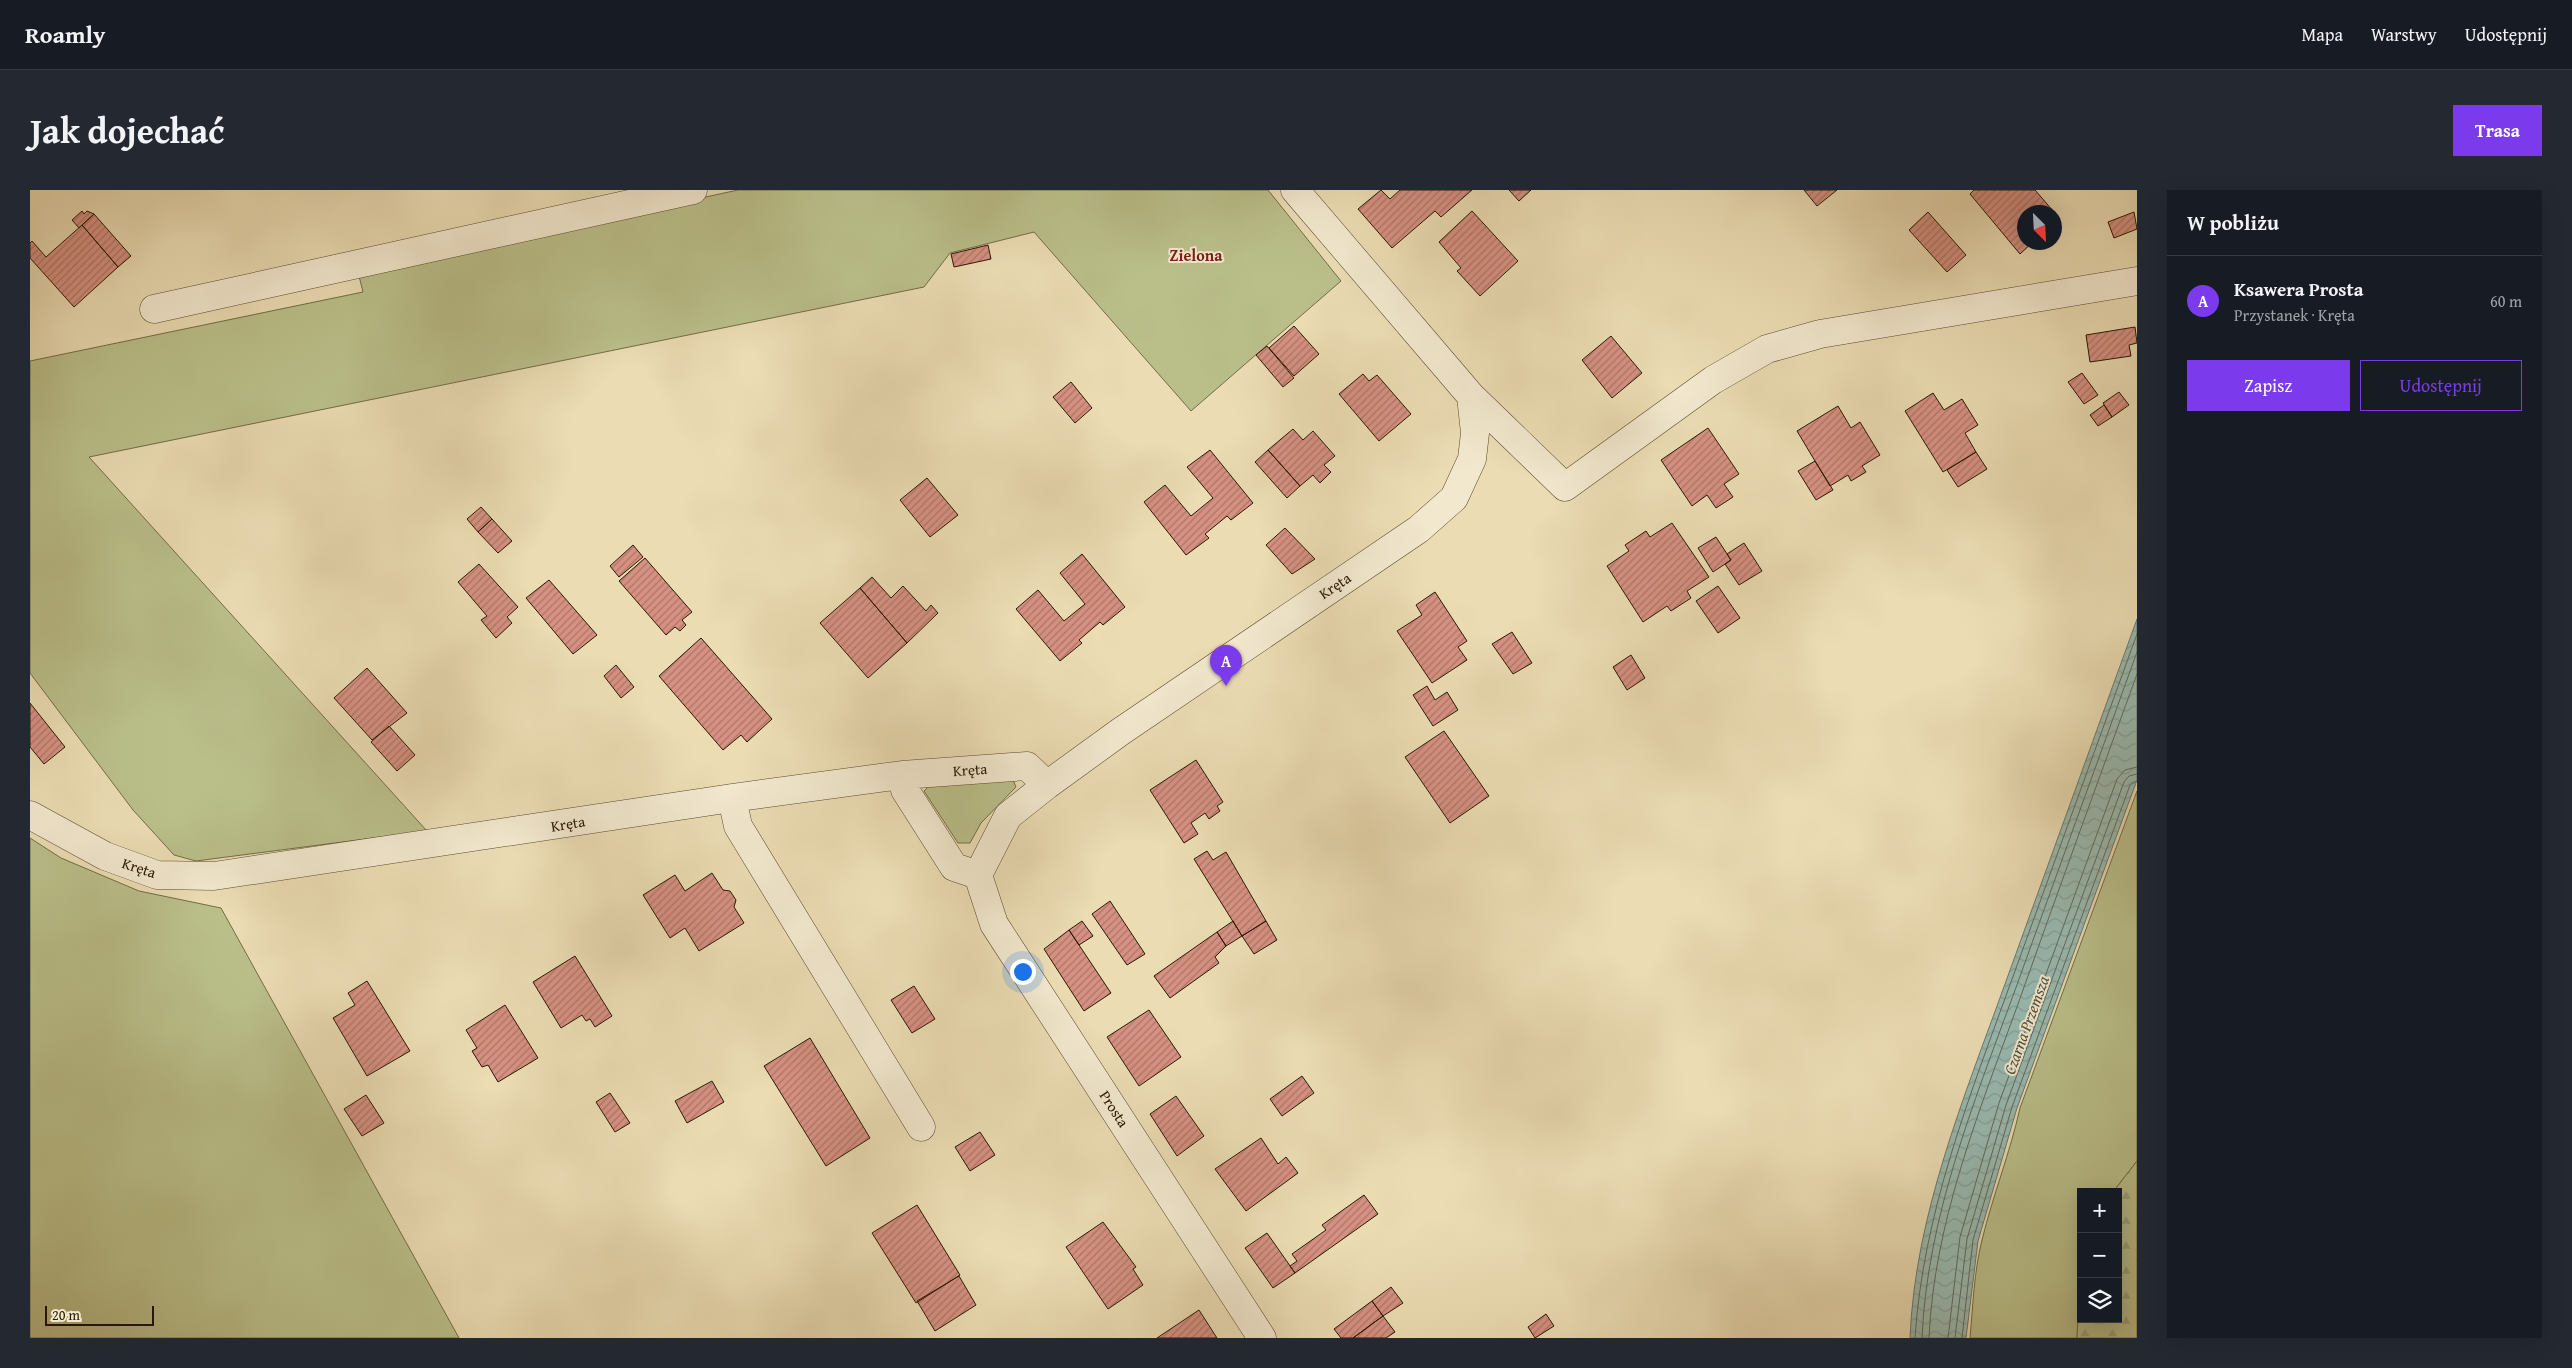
<!DOCTYPE html>
<html lang="pl">
<head>
<meta charset="utf-8">
<style>
  body { margin:0; font-family:"Gentium Book Plus",serif; background:#242831; color:#f1f3f6 }
  .controls { position:absolute; right:15px; bottom:15px; display:grid; overflow:hidden; border-radius:0px; box-shadow:0 5px 20px #0002 }
  .controls button { width:45px; height:45px; display:grid; place-items:center; padding:0; border:0; border-bottom:1px solid #363941; background:#171b24; color:#f1f3f6; font:25px sans-serif }
  .compass { position:absolute; left:1987px; top:15px; width:45px; height:45px; border-radius:50%; background:#171b24; box-shadow:0 5px 20px #0002; rotate:156deg }
  .scale { position:absolute; left:15px; bottom:12px; width:109px; box-sizing:border-box; padding-left:5px; border:2px solid #291801; border-top:0; font-size:14px; line-height:18px; white-space:nowrap; color:#291801; -webkit-text-stroke:4px #f2e8ce; paint-order:stroke }
  .you { position:absolute; left:992px; top:781px; width:18px; height:18px; margin:-12px; border:4px solid #fff; border-radius:50%; background:#1a73e8; box-shadow:0 0 0 8px #1a73e833 }
  .badge { display:grid; place-items:center; width:32px; height:32px; border-radius:50%; background:#7c3aed; color:#fff; font-size:16px; font-weight:700 }
  .pin { position:absolute; translate:-50% -41px; filter:drop-shadow(0 1px 2px #0008) }
  .pin::after { content:''; position:absolute; top:26px; width:18px; height:15px; background:inherit; clip-path:polygon(0 0,100% 0,50% 100%) }
  .list { margin:0; padding:0; list-style:none }
  h2 { display:flex; justify-content:space-between; align-items:center; height:65px; margin:0; padding:0 20px; font-size:21px }
  h2 small { font-size:16px; font-weight:400; color:#9ea1a6 }
  .list li { display:grid; grid-template-columns:32px 1fr auto; gap:15px; align-items:center; box-sizing:border-box; height:90px; padding:0 20px; border-top:1px solid #363941 }
  .list b { display:block; font-size:19px; white-space:nowrap }
  .list p { margin:0; font-size:16px; white-space:nowrap; color:#9ea1a6 }
  .list em { font-size:16px; font-style:normal; color:#9ea1a6 }
  .actions { display:flex; gap:10px; padding:15px 20px }
  .actions a { flex:1; padding:11px 0; border:1px solid #7c3aed; border-radius:0px; text-align:center; font-size:18px; color:#7c3aed }
  .actions .main { background:#7c3aed; color:#fff }
  .icon { flex:none; width:28px; height:28px; fill:none; stroke:currentColor; stroke-width:2; stroke-linecap:round; stroke-linejoin:round }
  .map { position:relative; flex:none; width:2107px; height:1148px; overflow:hidden; border-radius:0px }
  header { display:flex; align-items:center; gap:30px; box-sizing:border-box; height:70px; padding:0 25px; background:#171b24; border-bottom:1px solid #363941 }
  header strong { font-size:24px }
  nav { display:flex; gap:28px; margin-inline-start:auto; font-size:18px }
  .intro { display:flex; align-items:center; justify-content:space-between; box-sizing:border-box; height:120px; padding:0 30px }
  h1 { margin:0; font-size:35px }
  .button { padding:12px 22px; border-radius:0px; background:#7c3aed; color:#fff; font-size:18px; font-weight:700 }
  main { display:flex; gap:30px; padding:0 30px }
  aside { flex:1; background:#171b24; border-radius:0px; box-shadow:0 5px 20px #0002 }
  .map>svg:first-child { display:block }
  .green { fill:#babf8a; stroke:#726c46 }
  .forest { fill:url(#forest-firs); stroke:#726c46 }
  .water { fill:url(#water-waves); stroke:#6c796b }
  .lines { fill:none; stroke-linecap:round; stroke-linejoin:round }
  .shore { stroke:#616959; stroke-width:1 }
  .building { fill:url(#building-hatch); stroke:#291801 }
  .minor-casing { stroke:#5a492e; stroke-width:29 }
  .minor { stroke:#f2e8ce; stroke-width:28 }
  .labels { text-anchor:middle; stroke-width:4; stroke-linejoin:round; paint-order:stroke }
  .street-label { font-size:15px; fill:#291801; stroke:#f2e8ce }
  .neighbourhood-label { font-size:16px; font-weight:bold; fill:#7a1f14; stroke:#f2e8ce }
  .water-label { font-size:16px; font-style:italic; fill:#50513f; stroke:#f2e8ce }
</style>
</head>
<body>
<header>
<strong>Roamly</strong>
<nav><a>Mapa</a><a>Warstwy</a><a>Udostępnij</a></nav>
</header>
<div class="intro"><h1>Jak dojechać</h1><a class="button">Trasa</a></div>
<main>
<div class="map">
<svg width="2107" height="1148" viewBox="0 0 2107 1148">
  <defs>
    <pattern id="forest-firs" width="22" height="20" patternUnits="userSpaceOnUse" patternTransform="scale(1.25)"><rect width="22" height="20" fill="#babf8a"/><path d="M5 1l3.5 6h-7zM16 11l3.5 6h-7z" fill="#a0a375"/></pattern>
    <pattern id="water-waves" width="16" height="10" patternUnits="userSpaceOnUse" patternTransform="scale(1.25)"><rect width="16" height="10" fill="#99bab1"/><path d="M0 5q4-4 8 0t8 0" fill="none" stroke="#849f96"/></pattern>
    <pattern id="building-hatch" width="6" height="6" patternUnits="userSpaceOnUse" patternTransform="scale(1.25)"><rect width="6" height="6" fill="#d69182"/><path d="M-1 1l2-2M0 6l6-6M5 7l2-2" fill="none" stroke="#ae7568"/></pattern>
  </defs>
  <rect width="100%" height="100%" fill="#ebdcb3"/>
  <filter id="stains"><feTurbulence type="fractalNoise" baseFrequency=".004" numOctaves="4"/><feColorMatrix values="0 0 0 0 .2 0 0 0 0 .09 0 0 0 0 .02 0 0 0 .5 -.17"/></filter>
  <radialGradient id="worn" r=".72"><stop offset=".6" stop-color="#630" stop-opacity="0"/><stop offset="1" stop-color="#630" stop-opacity=".3"/></radialGradient>
  <path class="green" d="M708,0H1238L1311,91L1161,221L1004,42L920,63L894,97L59,267L397,641L166,671L144,665L103,620L0,483V171L333,102L328,82Z
    M983,590L986,597L951,633L940,653H928L894,601L899,596Z
    M2107,601V971L2083,1002H2051V1068L2047,1148H1940C1943,1115 1944,1082 1952,1050C1963,1005 1980,963 1990,918Z
    M0,648L31,668L109,701L191,718L429,1148H0Z"/>
  <path class="forest" d="M2107,971V1148H2047L2051,1068V1129H2088V1002H2083Z"/>
  <path class="water" d="M2107,429V590L1987,918L1948,1051L1936,1148H1880C1885,1025 1934,908 1975,794C2019,672 2063,551 2107,429Z"/>
  <g class="lines">
    <path class="shore" d="M1885,1148C1893,1024 1939,908 1981,792C2023,676 2065,560 2107,444
      M1892,1148C1897,1028 1943,915 1984,803C2025,689 2066,576 2107,462
      M1899,1148C1904,1032 1949,922 1988,814C2027,704 2067,594 2107,484
      M1918,1148L1930,1047L1969,913L2087,589L2095,580L2107,577
      M1925,1148L1937,1049L1976,915L2094,592L2099,586L2107,584
      M1932,1148L1943,1050L1982,917L2100,595L2107,591"/>
  </g>
  <path class="building" d="M1351,0L1360,9L1370,0H1442L1411,27L1405,21L1362,58L1328,19Z
    M1479,0H1501L1489,11Z
    M1774,0H1807L1787,16Z
    M1944,0H2005L2024,22H1994V52H2003L1990,64L1940,4Z
    M52,21L54,24L57,21L64,24L49,38L42,30Z
    M1442,21L1488,71L1450,106L1427,81L1431,78L1409,52Z
    M1898,22L1936,65L1917,82L1879,40Z
    M2104,22L2107,39L2084,48L2078,32Z
    M64,24L101,66L88,77L52,35Z
    M52,35L88,77L44,117L0,68V53L2,51L16,67Z
    M958,55L961,69L924,77L921,64Z
    M1264,136L1289,164L1264,186L1239,158Z
    M2105,137L2107,153L2099,155L2101,166L2060,172L2056,145Z
    M1581,146L1612,183L1582,208L1552,170Z
    M1237,156L1264,188L1253,197L1226,165Z
    M2052,183L2068,205L2054,214L2038,192Z
    M1333,184L1339,191L1347,185L1381,224L1349,251L1309,204Z
    M1041,192L1062,218L1045,233L1023,207Z
    M2089,202L2099,215L2082,227L2073,213Z
    M1903,203L1914,220L1932,209L1948,235L1935,243L1946,262L1913,282L1875,221Z
    M2074,215L2082,227L2068,236L2060,225Z
    M1808,216L1821,238L1830,232L1850,265L1832,276L1836,282L1821,291L1818,285L1800,296L1767,241Z
    M1678,238L1709,284L1694,294L1703,307L1686,318L1677,305L1662,316L1631,270Z
    M1263,239L1273,250L1283,241L1305,266L1294,275L1301,282L1290,293L1283,285L1270,296L1238,260Z
    M1180,260L1223,313L1201,330L1197,326L1175,344L1179,348L1156,365L1114,312L1135,295L1161,326L1183,308L1157,277Z
    M1238,260L1270,296L1257,308L1225,272Z
    M1946,262L1957,279L1928,297L1917,280Z
    M1785,271L1803,300L1786,310L1768,281Z
    M897,288L928,325L900,347L870,310Z
    M451,317L462,329L448,342L437,329Z
    M462,329L482,351L468,363L448,342Z
    M1642,333L1679,387L1657,401L1661,408L1641,421L1637,416L1613,432L1577,376L1599,361L1595,355L1616,341L1620,347Z
    M1255,338L1285,369L1262,384L1236,355Z
    M1686,347L1701,370L1683,382L1668,358Z
    M1714,353L1732,381L1709,395L1695,374L1701,370L1697,364Z
    M603,355L613,367L589,387L580,376Z
    M1052,364L1095,417L1073,435L1070,432L1049,450L1052,453L1030,471L986,419L1008,400L1034,431L1055,414L1030,383Z
    M615,368L662,422L652,430L656,435L650,441L645,437L636,445L589,391Z
    M449,374L488,417L477,427L482,433L466,448L451,430L457,426L428,392Z
    M842,387L861,408L873,396L896,421L901,415L908,423L877,453L830,398Z
    M519,390L567,445L543,464L496,408Z
    M1688,396L1710,428L1688,443L1666,411Z
    M830,398L877,453L838,488L790,433Z
    M1405,402L1437,451L1428,457L1437,470L1402,493L1367,441L1392,425L1386,415Z
    M1482,442L1502,473L1483,484L1462,454Z
    M671,448L742,529L717,552L711,545L693,560L629,486Z
    M1601,465L1615,488L1597,500L1583,477Z
    M586,475L604,497L591,508L574,486Z
    M337,478L377,523L342,550L304,508Z
    M1397,496L1405,510L1417,502L1428,520L1403,536L1383,505Z
    M0,513L35,557L14,574L0,557Z
    M359,536L385,565L367,581L341,552Z
    M1414,541L1459,606L1420,633L1375,567Z
    M1166,570L1193,612L1187,616L1190,621L1179,629L1175,623L1161,633L1168,644L1154,653L1120,600Z
    M1177,661L1183,670L1196,662L1236,731L1212,746L1164,669Z
    M682,683L693,700L700,701L706,710L704,717L714,733L669,761L655,738L640,748L613,705L645,685L655,701Z
    M1080,711L1115,764L1097,775L1062,724Z
    M1052,731L1063,746L1049,755L1039,740Z
    M1203,731L1212,746L1196,756L1187,742Z
    M1236,731L1247,750L1224,764L1212,746Z
    M1039,740L1081,803L1054,821L1014,759Z
    M1187,742L1196,756L1185,767L1189,773L1140,808L1124,786Z
    M545,766L582,826L565,837L560,829L556,831L552,825L531,838L503,792Z
    M337,791L380,861L337,886L303,828L325,815L318,803Z
    M884,796L905,829L882,843L861,810Z
    M475,815L508,868L468,892L458,875L452,877L442,861L447,858L436,840Z
    M1119,820L1151,867L1109,896L1077,847Z
    M780,848L840,948L796,976L734,876Z
    M1272,886L1284,903L1252,926L1240,909Z
    M682,891L694,912L657,933L645,911Z
    M580,903L600,933L585,942L566,912Z
    M336,905L354,933L332,946L314,919Z
    M1146,906L1174,946L1147,966L1120,924Z
    M950,942L965,965L940,981L925,957Z
    M1231,948L1248,974L1256,967L1268,983L1216,1021L1185,979Z
    M1334,1005L1348,1024L1265,1083L1260,1076L1267,1071L1262,1064L1296,1040L1292,1035Z
    M887,1015L930,1085L886,1113L842,1043Z
    M1073,1032L1106,1077L1103,1079L1113,1095L1078,1119L1036,1057Z
    M1237,1043L1265,1083L1243,1098L1215,1058Z
    M929,1086L946,1115L905,1141L887,1111Z
    M1361,1097L1373,1113L1353,1126L1342,1111Z
    M1342,1111L1353,1126L1323,1148H1311L1304,1139Z
    M1169,1120L1187,1148H1127Z
    M1516,1124L1524,1136L1505,1148L1498,1137Z
    M1353,1126L1365,1142L1356,1148H1323Z"/>
  <g class="lines">
    <defs>
      <path id="minor" d="M124,119L663,0
        M1441,206L1535,297L1683,190L1737,159L1790,144L2107,91
        M872,585L875,600L924,677L948,685
        M702,608L708,636L891,937
        M0,625L75,666L127,685L184,686L702,608L872,585L997,576L1017,595
        M1232,1148L964,734L948,685L978,626L1017,595L1090,542L1389,339L1424,308L1442,269L1445,243L1441,206L1265,0"/>
    </defs>
    <use href="#minor" class="minor-casing"/>
    <use href="#minor" class="minor"/>
  </g>
  <g class="labels">
    <g class="street-label">
      <text transform="translate(1305 396) rotate(-34)" y="5">Kręta</text>
      <text transform="translate(940 580) rotate(-4)" y="5">Kręta</text>
      <text transform="translate(538 634) rotate(-9)" y="5">Kręta</text>
      <text transform="translate(109 678) rotate(18)" y="5">Kręta</text>
      <text transform="translate(1084 919) rotate(57)" y="5">Prosta</text>
    </g>
    <g class="neighbourhood-label">
      <text x="1166" y="71">Zielona</text>
    </g>
    <g class="water-label">
      <text transform="translate(1996 835) rotate(-70)" y="6">Czarna Przemsza</text>
    </g>
  </g>
  <rect width="100%" height="100%" filter="url(#stains)"/>
  <rect width="100%" height="100%" fill="url(#worn)"/>
</svg>
<div class="controls">
<button>+</button>
<button>−</button>
<button><svg class="icon" aria-label="layers" viewBox="0 0 24 24"><path d="M12 4l9 5-9 5-9-5zM3 14l9 5 9-5"/></svg></button>
</div>
<svg class="compass" viewBox="-18 -18 36 36"><path d="M0-13l5 13h-10z" fill="#e53935"/><path d="M0 13l5-13h-10z" fill="#9ea1a6"/></svg>
<div class="scale">20 m</div>
<div class="you"></div>
<div class="pin badge" style="left:1196px;top:496px">A</div>
</div>
<aside>
<h2>W pobliżu<small></small></h2>
<ul class="list">
<li><span class="badge">A</span><div><b>Ksawera Prosta</b><p>Przystanek · Kręta</p></div><em>60 m</em></li>
</ul>
<div class="actions"><a class="main">Zapisz</a><a>Udostępnij</a></div>
</aside>
</main>
</body>
</html>
